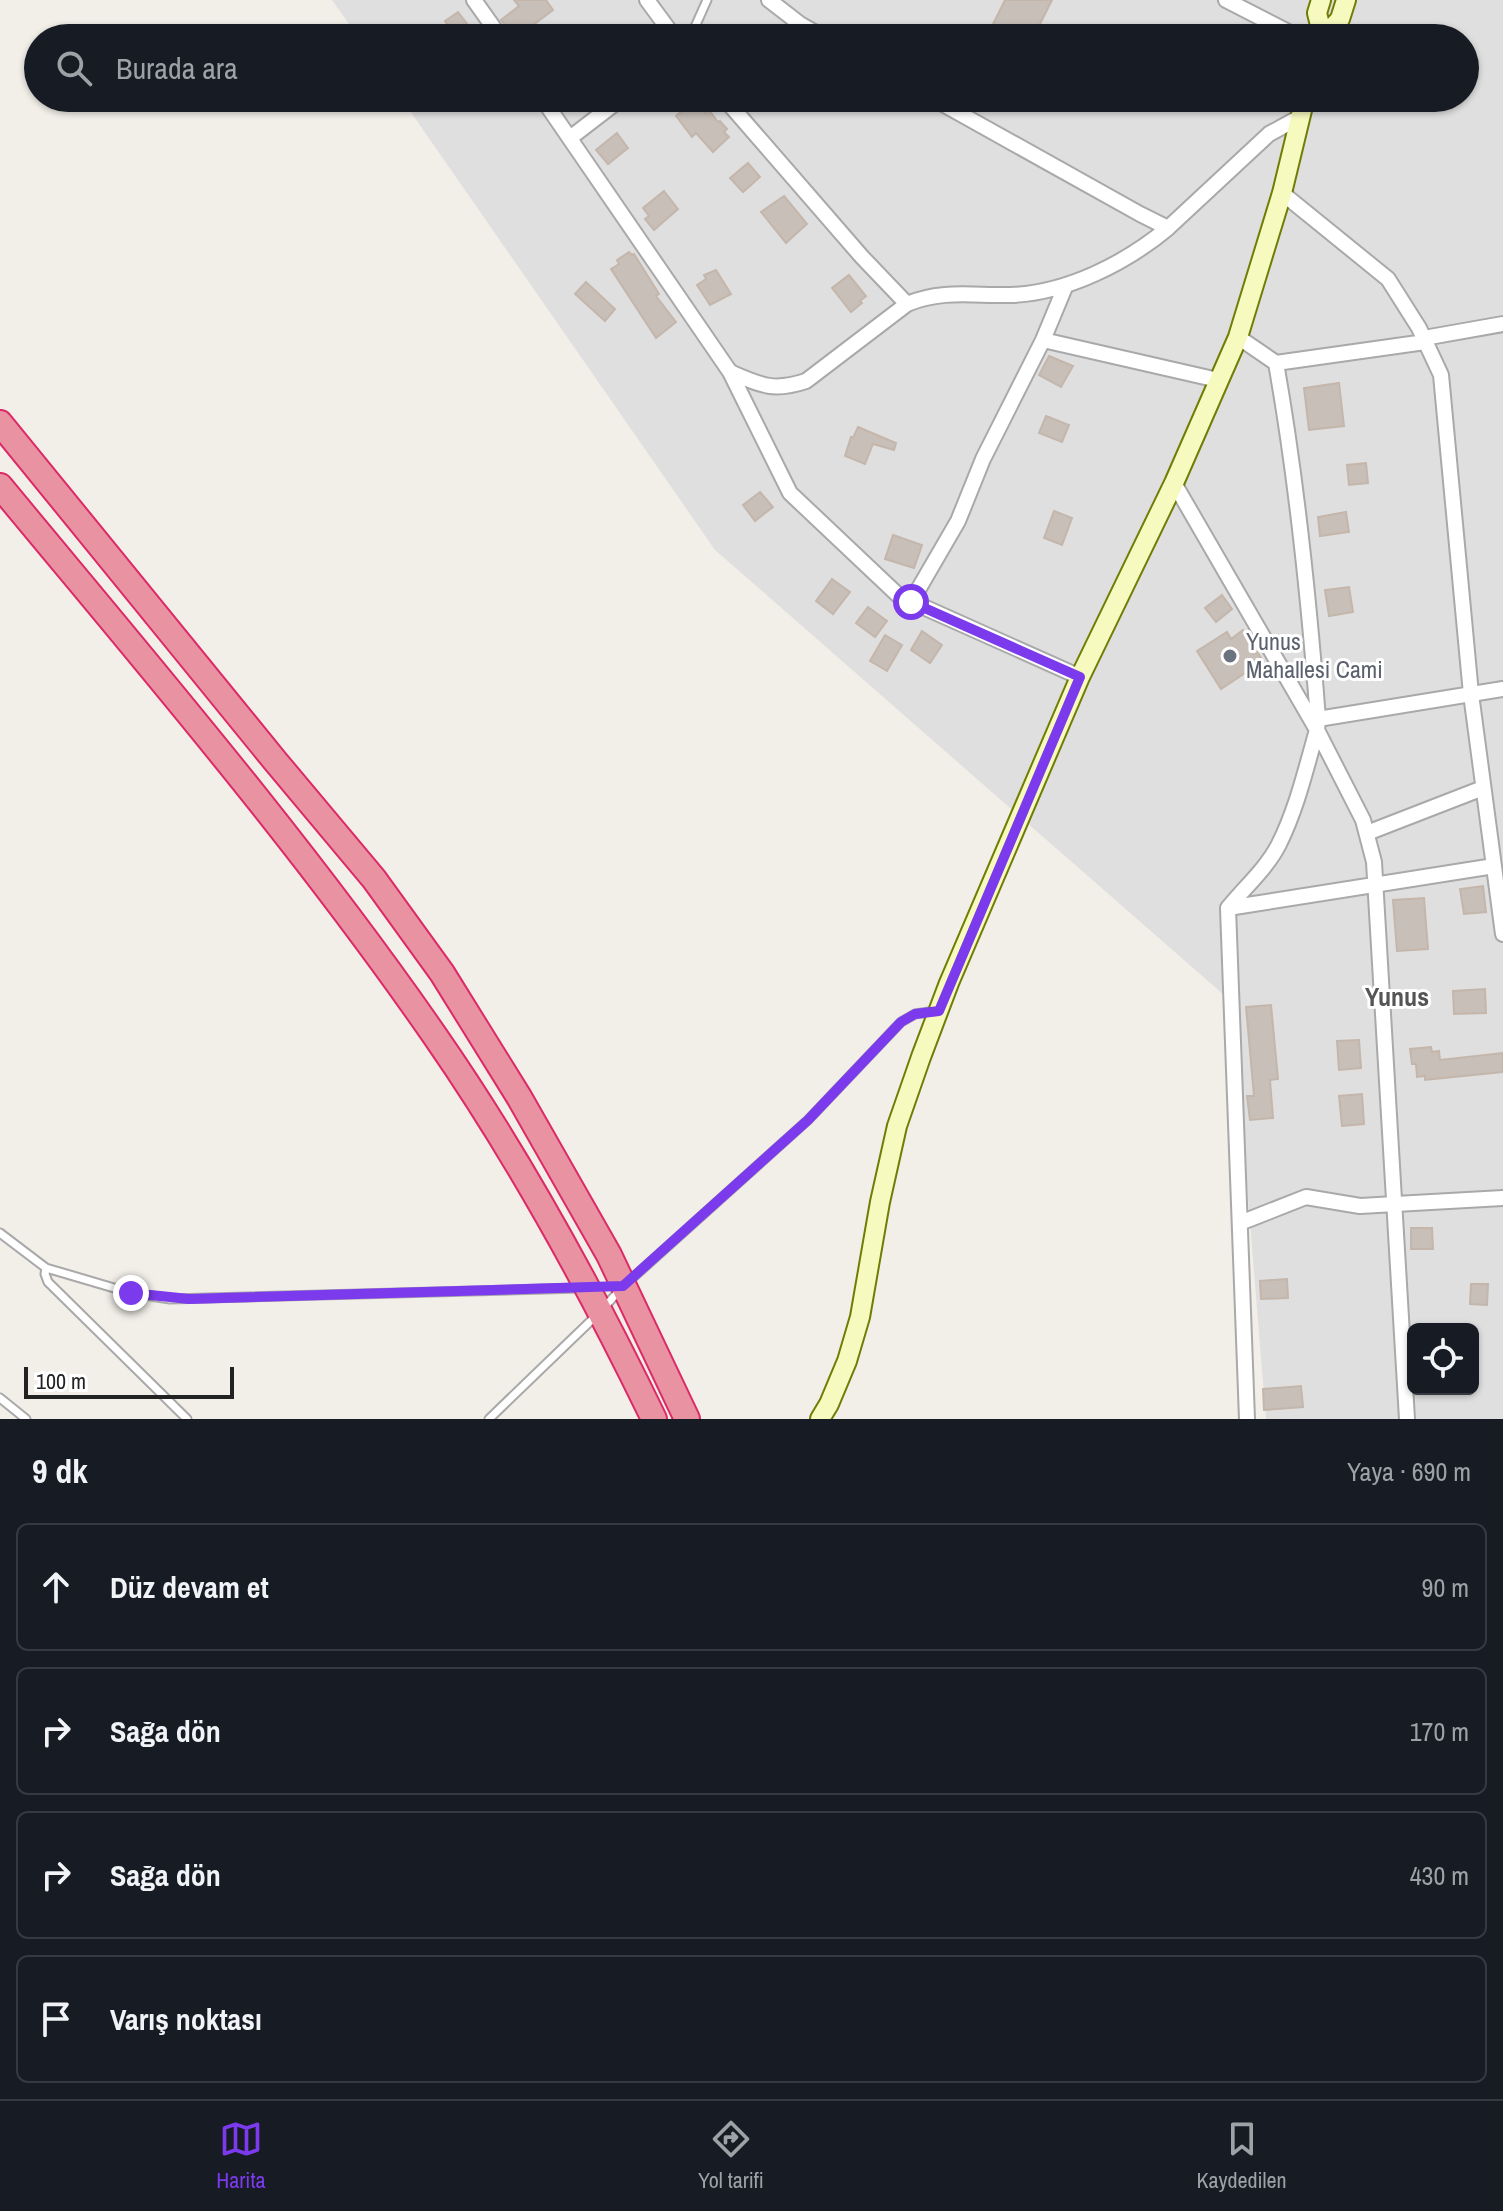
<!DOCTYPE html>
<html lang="tr">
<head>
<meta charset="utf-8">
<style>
  body { margin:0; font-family:"Archivo Narrow",sans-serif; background:#242831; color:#f1f3f6 }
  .controls { position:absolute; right:24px; bottom:24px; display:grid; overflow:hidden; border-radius:12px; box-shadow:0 2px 6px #0004 }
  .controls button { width:72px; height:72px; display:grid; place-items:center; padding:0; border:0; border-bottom:2px solid #363941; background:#171b24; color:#f1f3f6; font:40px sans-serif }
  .scale { position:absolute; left:24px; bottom:20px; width:210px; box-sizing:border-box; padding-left:8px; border:4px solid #222; border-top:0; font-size:22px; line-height:28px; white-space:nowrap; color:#222; -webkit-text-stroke:6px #fff; paint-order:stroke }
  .stop { position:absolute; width:24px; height:24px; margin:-18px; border:6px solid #7c3aed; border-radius:50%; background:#fff }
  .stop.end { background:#7c3aed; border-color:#fff; box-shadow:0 2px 8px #0008 }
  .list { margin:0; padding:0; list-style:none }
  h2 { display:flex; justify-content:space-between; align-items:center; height:104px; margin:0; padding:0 32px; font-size:34px }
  h2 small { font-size:26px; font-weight:400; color:#9ea1a6 }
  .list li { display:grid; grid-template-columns:52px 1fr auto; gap:24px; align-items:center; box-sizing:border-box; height:128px; margin:0 16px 16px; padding:0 16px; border:2px solid #363941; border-radius:12px }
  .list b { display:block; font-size:30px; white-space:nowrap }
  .list em { font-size:26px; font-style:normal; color:#9ea1a6 }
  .icon { flex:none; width:44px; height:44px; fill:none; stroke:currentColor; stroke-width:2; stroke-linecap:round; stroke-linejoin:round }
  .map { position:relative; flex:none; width:1503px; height:1419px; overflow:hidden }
  .search { position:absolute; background:#171b24; box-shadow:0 2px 6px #0004; left:24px; right:24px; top:24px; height:88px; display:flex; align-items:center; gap:20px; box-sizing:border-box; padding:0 28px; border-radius:44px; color:#9ea1a6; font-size:30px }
  .sheet { height:680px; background:#171b24 }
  nav { display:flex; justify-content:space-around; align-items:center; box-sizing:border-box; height:112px; border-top:2px solid #363941; background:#171b24; font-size:22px; color:#9ea1a6 }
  nav a { display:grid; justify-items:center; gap:4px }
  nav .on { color:#7c3aed }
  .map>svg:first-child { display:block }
  .residential { fill:#e0dfdf; fill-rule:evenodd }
  .building { fill:#c7bfb8; stroke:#c4b6ab; stroke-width:2 }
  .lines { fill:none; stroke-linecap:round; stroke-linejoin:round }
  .lane-casing { stroke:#a9a9a9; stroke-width:11 }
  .street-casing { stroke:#a9a9a9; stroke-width:18 }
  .secondary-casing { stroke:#707d05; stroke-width:22 }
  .highway-casing { stroke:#dc2a67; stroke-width:28 }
  .lane { stroke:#fff; stroke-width:7 }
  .street { stroke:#fff; stroke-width:14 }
  .secondary { stroke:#f7fabf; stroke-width:18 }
  .highway { stroke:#e892a2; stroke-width:24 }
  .route { stroke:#7c3aed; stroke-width:10 }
  .worship-dot { fill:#6b7280; stroke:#fff; stroke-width:3 }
  .labels { text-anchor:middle; stroke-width:6; stroke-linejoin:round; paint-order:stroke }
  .worship-label { font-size:24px; fill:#5b616d; stroke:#fff; text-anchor:start }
  .neighbourhood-label { font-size:26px; font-weight:bold; fill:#555; stroke:#fff }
</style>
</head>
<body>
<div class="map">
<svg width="1503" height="1419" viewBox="0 0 1503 1419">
  <rect width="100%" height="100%" fill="#f2efe9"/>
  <path class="residential" d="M332,0H1503V1419H1266L1232,1002L715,550L401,98H1465V38H359ZM1413,1329H1473V1389H1413Z"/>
  <path class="building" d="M514,0H546L553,10L516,38L501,20L519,6Z
    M1005,0H1052L1033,38H986Z
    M458,12L478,38H442L452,31L445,21Z
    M697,103L705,113L709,110L718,122L720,121L727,129L724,132L729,137L713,152L696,133L692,137L676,116L688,106L690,109Z
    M617,133L628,148L608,164L596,150Z
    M748,163L760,177L743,192L730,178Z
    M664,191L678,209L654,230L645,219L649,216L643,208Z
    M784,196L807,224L786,243L761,212Z
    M629,252L632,255L634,254L659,294L656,296L676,322L656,338L611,269L619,264L617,260Z
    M716,270L731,294L710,305L697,285L706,279L704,275Z
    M849,275L866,296L860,301L862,303L851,312L832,288Z
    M586,282L615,309L605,321L575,294Z
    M1049,356L1073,366L1061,387L1039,375Z
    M1339,383L1344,426L1309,430L1304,388Z
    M1046,416L1069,425L1062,442L1039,433Z
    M858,427L896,443L894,450L873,444L865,464L845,456L851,437L853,438Z
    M1366,463L1368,483L1349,485L1347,465Z
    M760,492L773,507L755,521L743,505Z
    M1054,511L1072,518L1062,545L1044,538Z
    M1346,512L1349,532L1320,536L1318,517Z
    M893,535L922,545L914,568L885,559Z
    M832,579L850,592L833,614L816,601Z
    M1349,587L1353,612L1329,616L1325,590Z
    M1222,595L1232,609L1216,622L1205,608Z
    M868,607L887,621L875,637L856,623Z
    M1243,630L1263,661L1221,689L1197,651L1227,632L1231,639Z
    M922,631L942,645L930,663L911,650Z
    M885,635L902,645L887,671L870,661Z
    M1483,886L1486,912L1464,914L1460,889Z
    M1424,898L1428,949L1397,951L1393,900Z
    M1485,989L1486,1013L1454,1014L1453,991Z
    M1271,1005L1278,1079L1270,1080L1273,1118L1250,1120L1247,1096H1254L1246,1007Z
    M1359,1040L1361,1068L1339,1070L1337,1041Z
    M1431,1047L1432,1052L1439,1051L1440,1060L1503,1053V1072L1425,1080V1076L1417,1077L1416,1064H1412L1410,1049Z
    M1362,1094L1364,1124L1342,1126L1339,1096Z
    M1411,1228H1432L1433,1249H1411Z
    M1287,1279L1288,1298L1261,1299L1260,1281Z
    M1471,1284H1488L1487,1305L1470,1304Z
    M1301,1386L1303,1407L1264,1410L1263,1389Z"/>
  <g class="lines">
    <defs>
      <path id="lane" d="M690,38L707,0
        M0,1233L46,1268L131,1293L170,1299L581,1288
        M46,1268L45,1274L48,1282L187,1419
        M628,1282L808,1120L901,1022L915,1014L936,1011
        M0,1398L26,1419
        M489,1419L600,1312L619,1291"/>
      <path id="street" d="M474,0L501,38
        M647,0L675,38
        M769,0L800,24L825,38
        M1226,0L1300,38
        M542,98L730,372L790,493L899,596L1080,677
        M724,98L862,257L907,304
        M932,98L1140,214L1168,228L1269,134L1300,117
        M570,138L622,98
        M1282,193L1388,279L1419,328L1441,375L1471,694L1503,934
        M1238,337L1276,363L1425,342
        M1424,338L1503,324
        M1043,340L1065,287
        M730,372C760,385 773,392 806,381L907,304C942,289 975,296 1011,295C1067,293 1126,263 1168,228
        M1174,483L1317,730L1363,820L1374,862L1407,1419
        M911,602L958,521L983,459L1043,340L1218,380
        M1318,719L1503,689
        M1367,833L1483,788
        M1228,908L1494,866
        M1240,1223L1306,1197L1360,1206L1503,1198
        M1247,1419L1228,908C1245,887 1267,868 1279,844C1297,808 1306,768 1317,730L1318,719C1309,600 1297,481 1276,363"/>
      <path id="secondary" d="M1321,0L1317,13L1323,37
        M1323,38L1340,19L1346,0
        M820,1419L829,1404L847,1361L860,1317L880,1202L897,1126L921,1057L949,983L1080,677L1174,483L1238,337L1282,193L1305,98"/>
      <path id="highway" d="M0,423L276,762L374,879L442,973L519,1097L609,1255L687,1419
        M0,486C149,666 302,844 435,1036C519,1157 590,1287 654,1419"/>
    </defs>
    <use href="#lane" class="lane-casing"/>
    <use href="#street" class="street-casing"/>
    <use href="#secondary" class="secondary-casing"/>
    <use href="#highway" class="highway-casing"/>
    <use href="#lane" class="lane"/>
    <use href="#street" class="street"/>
    <use href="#secondary" class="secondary"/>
    <use href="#highway" class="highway"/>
  </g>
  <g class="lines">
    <path class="route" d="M131,1293L189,1299L623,1286L808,1120L901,1022L915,1014L939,1011L1080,677L911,602"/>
  </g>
  <circle class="worship-dot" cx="1230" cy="656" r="8"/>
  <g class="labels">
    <g class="worship-label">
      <text x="1246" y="650">Yunus<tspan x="1246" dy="28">Mahallesi Cami</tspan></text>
    </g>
    <g class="neighbourhood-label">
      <text x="1397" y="1006">Yunus</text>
    </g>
  </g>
</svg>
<div class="controls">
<button><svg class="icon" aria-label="locate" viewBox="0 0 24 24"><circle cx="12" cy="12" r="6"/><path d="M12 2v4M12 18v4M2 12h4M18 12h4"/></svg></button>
</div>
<div class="scale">100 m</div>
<div class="stop" style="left:911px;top:602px"></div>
<div class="stop end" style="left:131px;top:1293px"></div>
<div class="search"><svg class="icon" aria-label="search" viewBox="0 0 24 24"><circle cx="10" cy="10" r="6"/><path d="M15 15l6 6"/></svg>Burada ara</div>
</div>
<section class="sheet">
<h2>9 dk<small>Yaya · 690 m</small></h2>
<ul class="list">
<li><svg class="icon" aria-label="ahead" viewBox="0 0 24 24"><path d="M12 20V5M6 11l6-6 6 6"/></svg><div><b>Düz devam et</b></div><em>90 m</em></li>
<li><svg class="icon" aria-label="right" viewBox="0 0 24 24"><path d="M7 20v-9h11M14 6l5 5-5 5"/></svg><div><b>Sağa dön</b></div><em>170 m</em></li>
<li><svg class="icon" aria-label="right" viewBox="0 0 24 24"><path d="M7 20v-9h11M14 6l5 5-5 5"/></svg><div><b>Sağa dön</b></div><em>430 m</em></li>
<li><svg class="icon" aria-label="arrive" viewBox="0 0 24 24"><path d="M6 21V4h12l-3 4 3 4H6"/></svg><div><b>Varış noktası</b></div></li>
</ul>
</section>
<nav>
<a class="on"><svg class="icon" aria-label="map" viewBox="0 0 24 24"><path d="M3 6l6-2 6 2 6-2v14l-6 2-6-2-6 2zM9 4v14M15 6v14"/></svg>Harita</a>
<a><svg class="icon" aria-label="directions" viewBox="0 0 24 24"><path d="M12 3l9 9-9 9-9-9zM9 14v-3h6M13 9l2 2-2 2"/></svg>Yol tarifi</a>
<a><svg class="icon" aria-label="saved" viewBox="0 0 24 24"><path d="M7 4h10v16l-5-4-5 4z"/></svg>Kaydedilen</a>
</nav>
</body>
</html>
